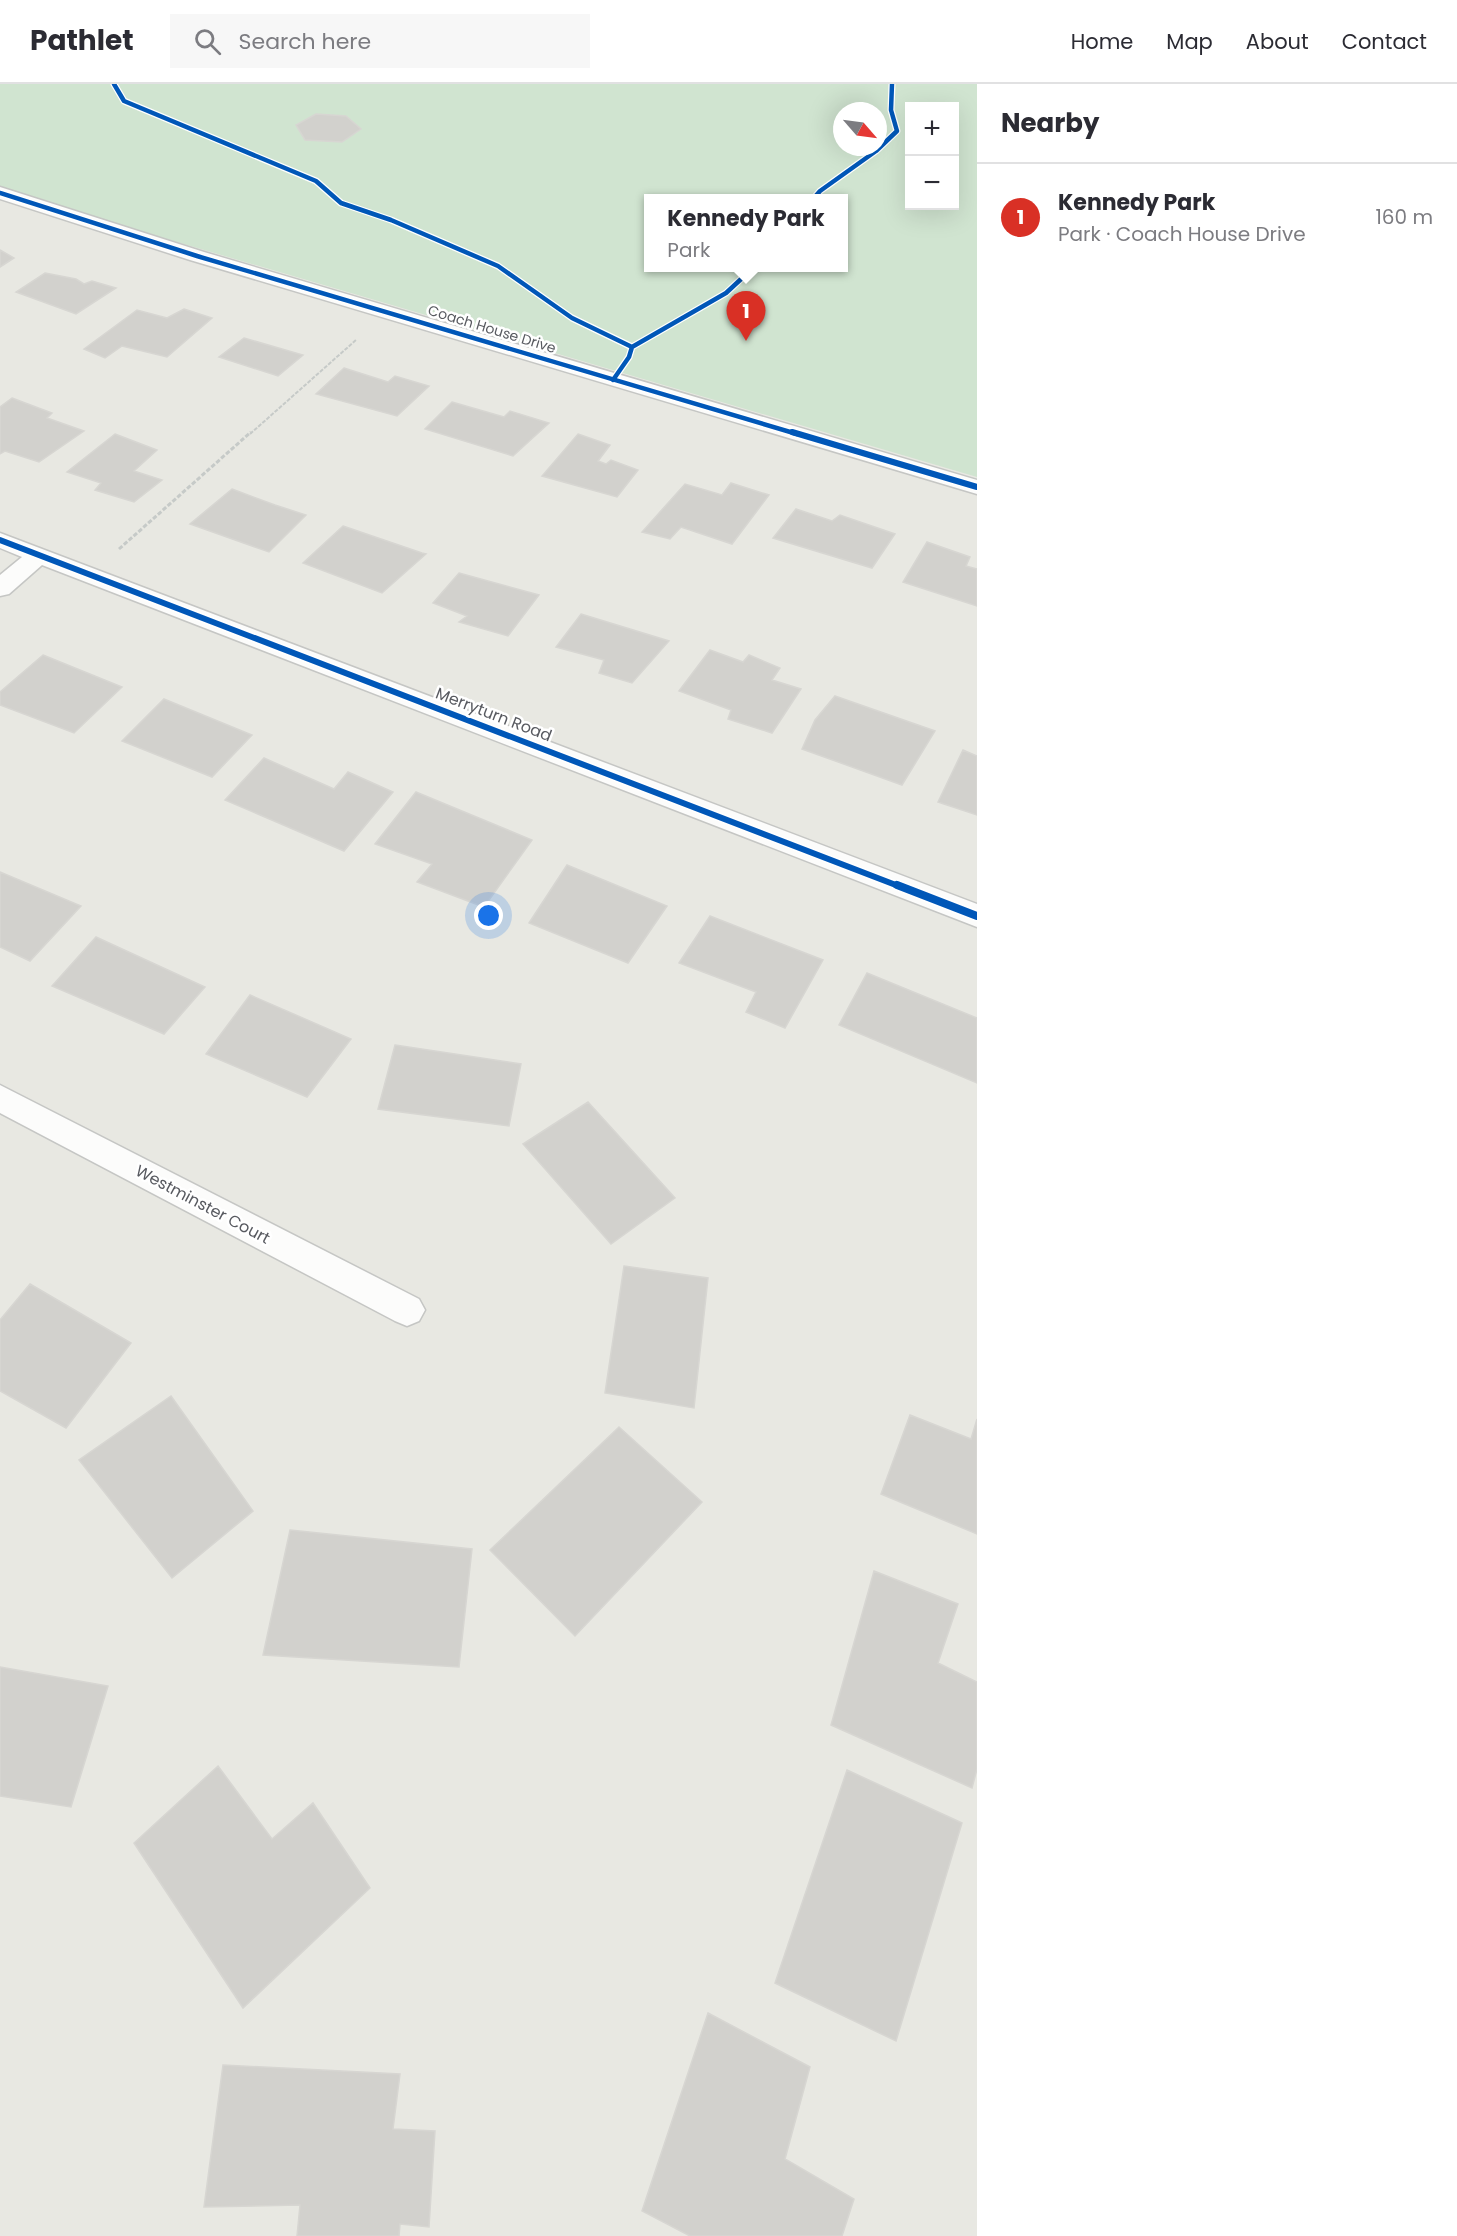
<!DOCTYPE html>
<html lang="en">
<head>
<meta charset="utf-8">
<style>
  body { margin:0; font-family:Poppins,sans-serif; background:#f7f7f7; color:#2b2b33 }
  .controls { position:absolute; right:18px; top:18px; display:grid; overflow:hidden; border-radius:0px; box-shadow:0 6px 24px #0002 }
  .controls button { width:54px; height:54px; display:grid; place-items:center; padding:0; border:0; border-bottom:2px solid #e1e1e2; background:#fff; color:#2b2b33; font:30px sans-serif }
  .compass { position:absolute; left:833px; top:18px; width:54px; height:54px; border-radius:50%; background:#fff; box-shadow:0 6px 24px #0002; rotate:118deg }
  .you { position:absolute; left:489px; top:832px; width:21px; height:21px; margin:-15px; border:4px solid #fff; border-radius:50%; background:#1a73e8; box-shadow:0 0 0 9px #1a73e833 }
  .badge { display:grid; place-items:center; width:39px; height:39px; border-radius:50%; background:#d93025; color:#fff; font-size:20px; font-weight:700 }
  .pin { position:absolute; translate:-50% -50px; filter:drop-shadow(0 2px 3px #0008) }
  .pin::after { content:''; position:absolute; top:32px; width:21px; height:18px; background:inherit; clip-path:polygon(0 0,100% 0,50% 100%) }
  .popup { position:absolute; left:644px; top:110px; width:204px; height:78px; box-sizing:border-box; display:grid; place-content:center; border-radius:0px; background:#fff; filter:drop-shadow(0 2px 4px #0005); font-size:20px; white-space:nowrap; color:#7c7c81 }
  .popup b { font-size:22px; color:#2b2b33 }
  .popup::after { content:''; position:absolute; left:50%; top:100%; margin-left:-12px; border:12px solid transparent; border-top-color:#fff }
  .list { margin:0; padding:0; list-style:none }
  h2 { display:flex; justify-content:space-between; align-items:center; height:78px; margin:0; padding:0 24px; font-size:26px }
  h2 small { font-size:20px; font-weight:400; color:#7c7c81 }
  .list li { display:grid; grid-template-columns:39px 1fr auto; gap:18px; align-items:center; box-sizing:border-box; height:108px; padding:0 24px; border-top:2px solid #e1e1e2 }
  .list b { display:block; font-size:22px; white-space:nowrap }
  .list p { margin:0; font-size:20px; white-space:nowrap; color:#7c7c81 }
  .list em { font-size:20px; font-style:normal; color:#7c7c81 }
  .icon { flex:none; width:33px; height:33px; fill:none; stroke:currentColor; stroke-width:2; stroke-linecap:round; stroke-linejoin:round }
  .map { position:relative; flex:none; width:977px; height:2152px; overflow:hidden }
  header { display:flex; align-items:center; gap:36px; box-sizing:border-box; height:84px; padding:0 30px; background:#fff; border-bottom:2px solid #e1e1e2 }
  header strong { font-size:28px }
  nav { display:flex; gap:33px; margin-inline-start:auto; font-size:21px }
  .search { width:420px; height:54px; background:#f7f7f7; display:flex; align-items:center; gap:15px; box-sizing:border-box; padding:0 21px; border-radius:0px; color:#7c7c81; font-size:22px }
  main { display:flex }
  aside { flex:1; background:#fff }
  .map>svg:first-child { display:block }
  .green { fill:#d0e4d0; fill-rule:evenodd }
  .building { fill:#d2d1cd; stroke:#d7d6d2; stroke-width:1.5 }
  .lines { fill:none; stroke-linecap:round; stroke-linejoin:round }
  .street-casing { stroke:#c5c6c4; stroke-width:3 }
  .path-far1 { stroke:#c6cac8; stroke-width:2; stroke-dasharray:4 1.5; stroke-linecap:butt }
  .path { stroke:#c6cac8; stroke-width:3; stroke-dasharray:4.5 2; stroke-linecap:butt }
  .street { fill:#fcfcfb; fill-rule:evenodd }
  .cycleway-far2-casing { stroke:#fff; stroke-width:7 }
  .cycleway-far1-casing { stroke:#fff; stroke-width:9 }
  .cycleway-casing { stroke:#fff; stroke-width:11 }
  .cycleway-far2 { stroke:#0057b8; stroke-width:4.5 }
  .cycleway-far1 { stroke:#0057b8; stroke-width:6 }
  .cycleway { stroke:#0057b8; stroke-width:8 }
  .labels { text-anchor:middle; stroke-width:5; stroke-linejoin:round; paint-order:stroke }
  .far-street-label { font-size:14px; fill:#585a60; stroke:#fff }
  .street-label { font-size:16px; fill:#585a60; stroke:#fff }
</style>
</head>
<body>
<header>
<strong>Pathlet</strong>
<div class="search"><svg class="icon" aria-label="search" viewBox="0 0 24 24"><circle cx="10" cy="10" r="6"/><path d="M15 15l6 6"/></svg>Search here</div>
<nav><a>Home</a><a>Map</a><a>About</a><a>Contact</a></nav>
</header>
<main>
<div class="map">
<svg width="977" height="2152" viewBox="0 0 977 2152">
  <rect width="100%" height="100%" fill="#e8e8e2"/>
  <path class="green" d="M0,0H977V393L0,106ZM910,22H954V122H910ZM842,27H878V63H842ZM648,115H843V184H648Z"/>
  <path class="building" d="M316,30L346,32L361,45L342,58L305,56L296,41Z
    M0,166L14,174L0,183Z
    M45,189L76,195L84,200L92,197L116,204L76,230L16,208Z
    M184,225L212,234L167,273L122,262L105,274L84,265L137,226L167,234Z
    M244,254L303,271L278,292L219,273Z
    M344,284L388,298L395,292L429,302L397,332L316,310Z
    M12,314L52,329L47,334L84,347L39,378L5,367L0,370V323Z
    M452,318L504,333L510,327L549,339L513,372L425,345Z
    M115,350L157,366L134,387L162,396L134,418L95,406L101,399L67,388Z
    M578,350L610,361L598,377L606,380L611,376L638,386L617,413L542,392Z
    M731,399L769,411L732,460L681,443L670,455L642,448L685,400L722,411Z
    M232,405L275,421L306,431L269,468L190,440Z
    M796,425L832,437L840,431L895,450L872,484L773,454Z
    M343,442L422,469L426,470L382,509L303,479Z
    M927,458L970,473L966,482L977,485V522L903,498Z
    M459,489L539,511L508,552L459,538L467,532L433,519Z
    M581,530L669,557L632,599L599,589L604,576L556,563Z
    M710,566L743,578L749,571L780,584L772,596L801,605L772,649L728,635L731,626L679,607Z
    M43,571L122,603L74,649L0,621V608Z
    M835,612L935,647L902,701L802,665L815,636Z
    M164,615L252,651L212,693L122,657Z
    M963,666L977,672V731L938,718Z
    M264,674L334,705L348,688L393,708L344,767L225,716Z
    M416,708L532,756L484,823L417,798L432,780L375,760Z
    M567,781L667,822L628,879L529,839Z
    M0,788L81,822L30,877L0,863Z
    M710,832L823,876L785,944L746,928L756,908L679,879Z
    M96,853L205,903L164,950L52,902Z
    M867,889L977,934V999L839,941Z
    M250,911L351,955L307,1013L206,970Z
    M395,961L521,980L509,1042L378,1025Z
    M588,1018L675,1114L611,1160L523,1060Z
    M624,1182L708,1194L694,1324L605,1309Z
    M30,1200L131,1259L66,1344L0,1307V1236Z
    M171,1312L253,1427L172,1494L79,1376Z
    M910,1331L971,1355L977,1335V1450L881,1410Z
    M619,1343L702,1418L575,1552L490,1466Z
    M290,1446L472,1465L459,1583L263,1571Z
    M874,1487L958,1520L938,1579L977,1598V1685L972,1704L831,1641Z
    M0,1583L108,1602L71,1723L0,1712Z
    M218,1682L272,1755L313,1719L370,1804L243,1924L134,1759Z
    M847,1686L962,1739L896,1957L775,1899Z
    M708,1929L810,1983L785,2075L854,2115L842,2152H690L642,2127Z
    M223,1981L400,1990L393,2045L435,2047L429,2143L400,2140L399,2152H297L300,2121L204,2123Z"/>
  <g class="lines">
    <defs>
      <path id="street" d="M0,103L204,168L977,396V410L190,176L0,115Z
        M0,449L977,820V843L42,481L9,510L0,512V491L22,473L0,464Z
        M0,1001L419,1215L425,1226L419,1237L407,1242L395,1237L0,1029Z"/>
    </defs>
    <use href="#street" class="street-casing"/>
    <path class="path-far1" d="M250,350L356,256"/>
    <path class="path" d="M119,465L251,348"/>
    <use href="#street" class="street"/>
    <defs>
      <path id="cycleway-far2" d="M114,0L124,17L316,97L341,119L391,136L498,182L572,234L632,263L629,273L613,296
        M0,109L197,172L797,350
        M813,115L820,107L876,67L897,47L891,26L892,0
        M632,263L726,209L753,184"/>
      <path id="cycleway-far1" d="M792,348L977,403
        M0,456L901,803"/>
      <path id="cycleway" d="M897,801L977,832"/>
    </defs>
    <use href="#cycleway-far2" class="cycleway-far2-casing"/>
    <use href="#cycleway-far1" class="cycleway-far1-casing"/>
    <use href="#cycleway" class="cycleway-casing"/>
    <use href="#cycleway-far2" class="cycleway-far2"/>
    <use href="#cycleway-far1" class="cycleway-far1"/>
    <use href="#cycleway" class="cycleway"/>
  </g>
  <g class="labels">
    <g class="far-street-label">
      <text transform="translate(492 245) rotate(17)" y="5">Coach House Drive</text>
    </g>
    <g class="street-label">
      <text transform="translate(494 630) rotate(21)" y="6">Merryturn Road</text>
      <text transform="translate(203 1120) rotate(28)" y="6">Westminster Court</text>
    </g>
  </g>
</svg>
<div class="controls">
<button>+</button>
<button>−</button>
</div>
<svg class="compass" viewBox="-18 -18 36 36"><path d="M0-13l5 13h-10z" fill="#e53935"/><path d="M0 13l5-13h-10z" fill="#7c7c81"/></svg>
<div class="you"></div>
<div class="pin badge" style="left:746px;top:257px">1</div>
<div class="popup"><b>Kennedy Park</b>Park</div>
</div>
<aside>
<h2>Nearby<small></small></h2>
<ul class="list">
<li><span class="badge">1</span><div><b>Kennedy Park</b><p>Park · Coach House Drive</p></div><em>160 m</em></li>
</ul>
</aside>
</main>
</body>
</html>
